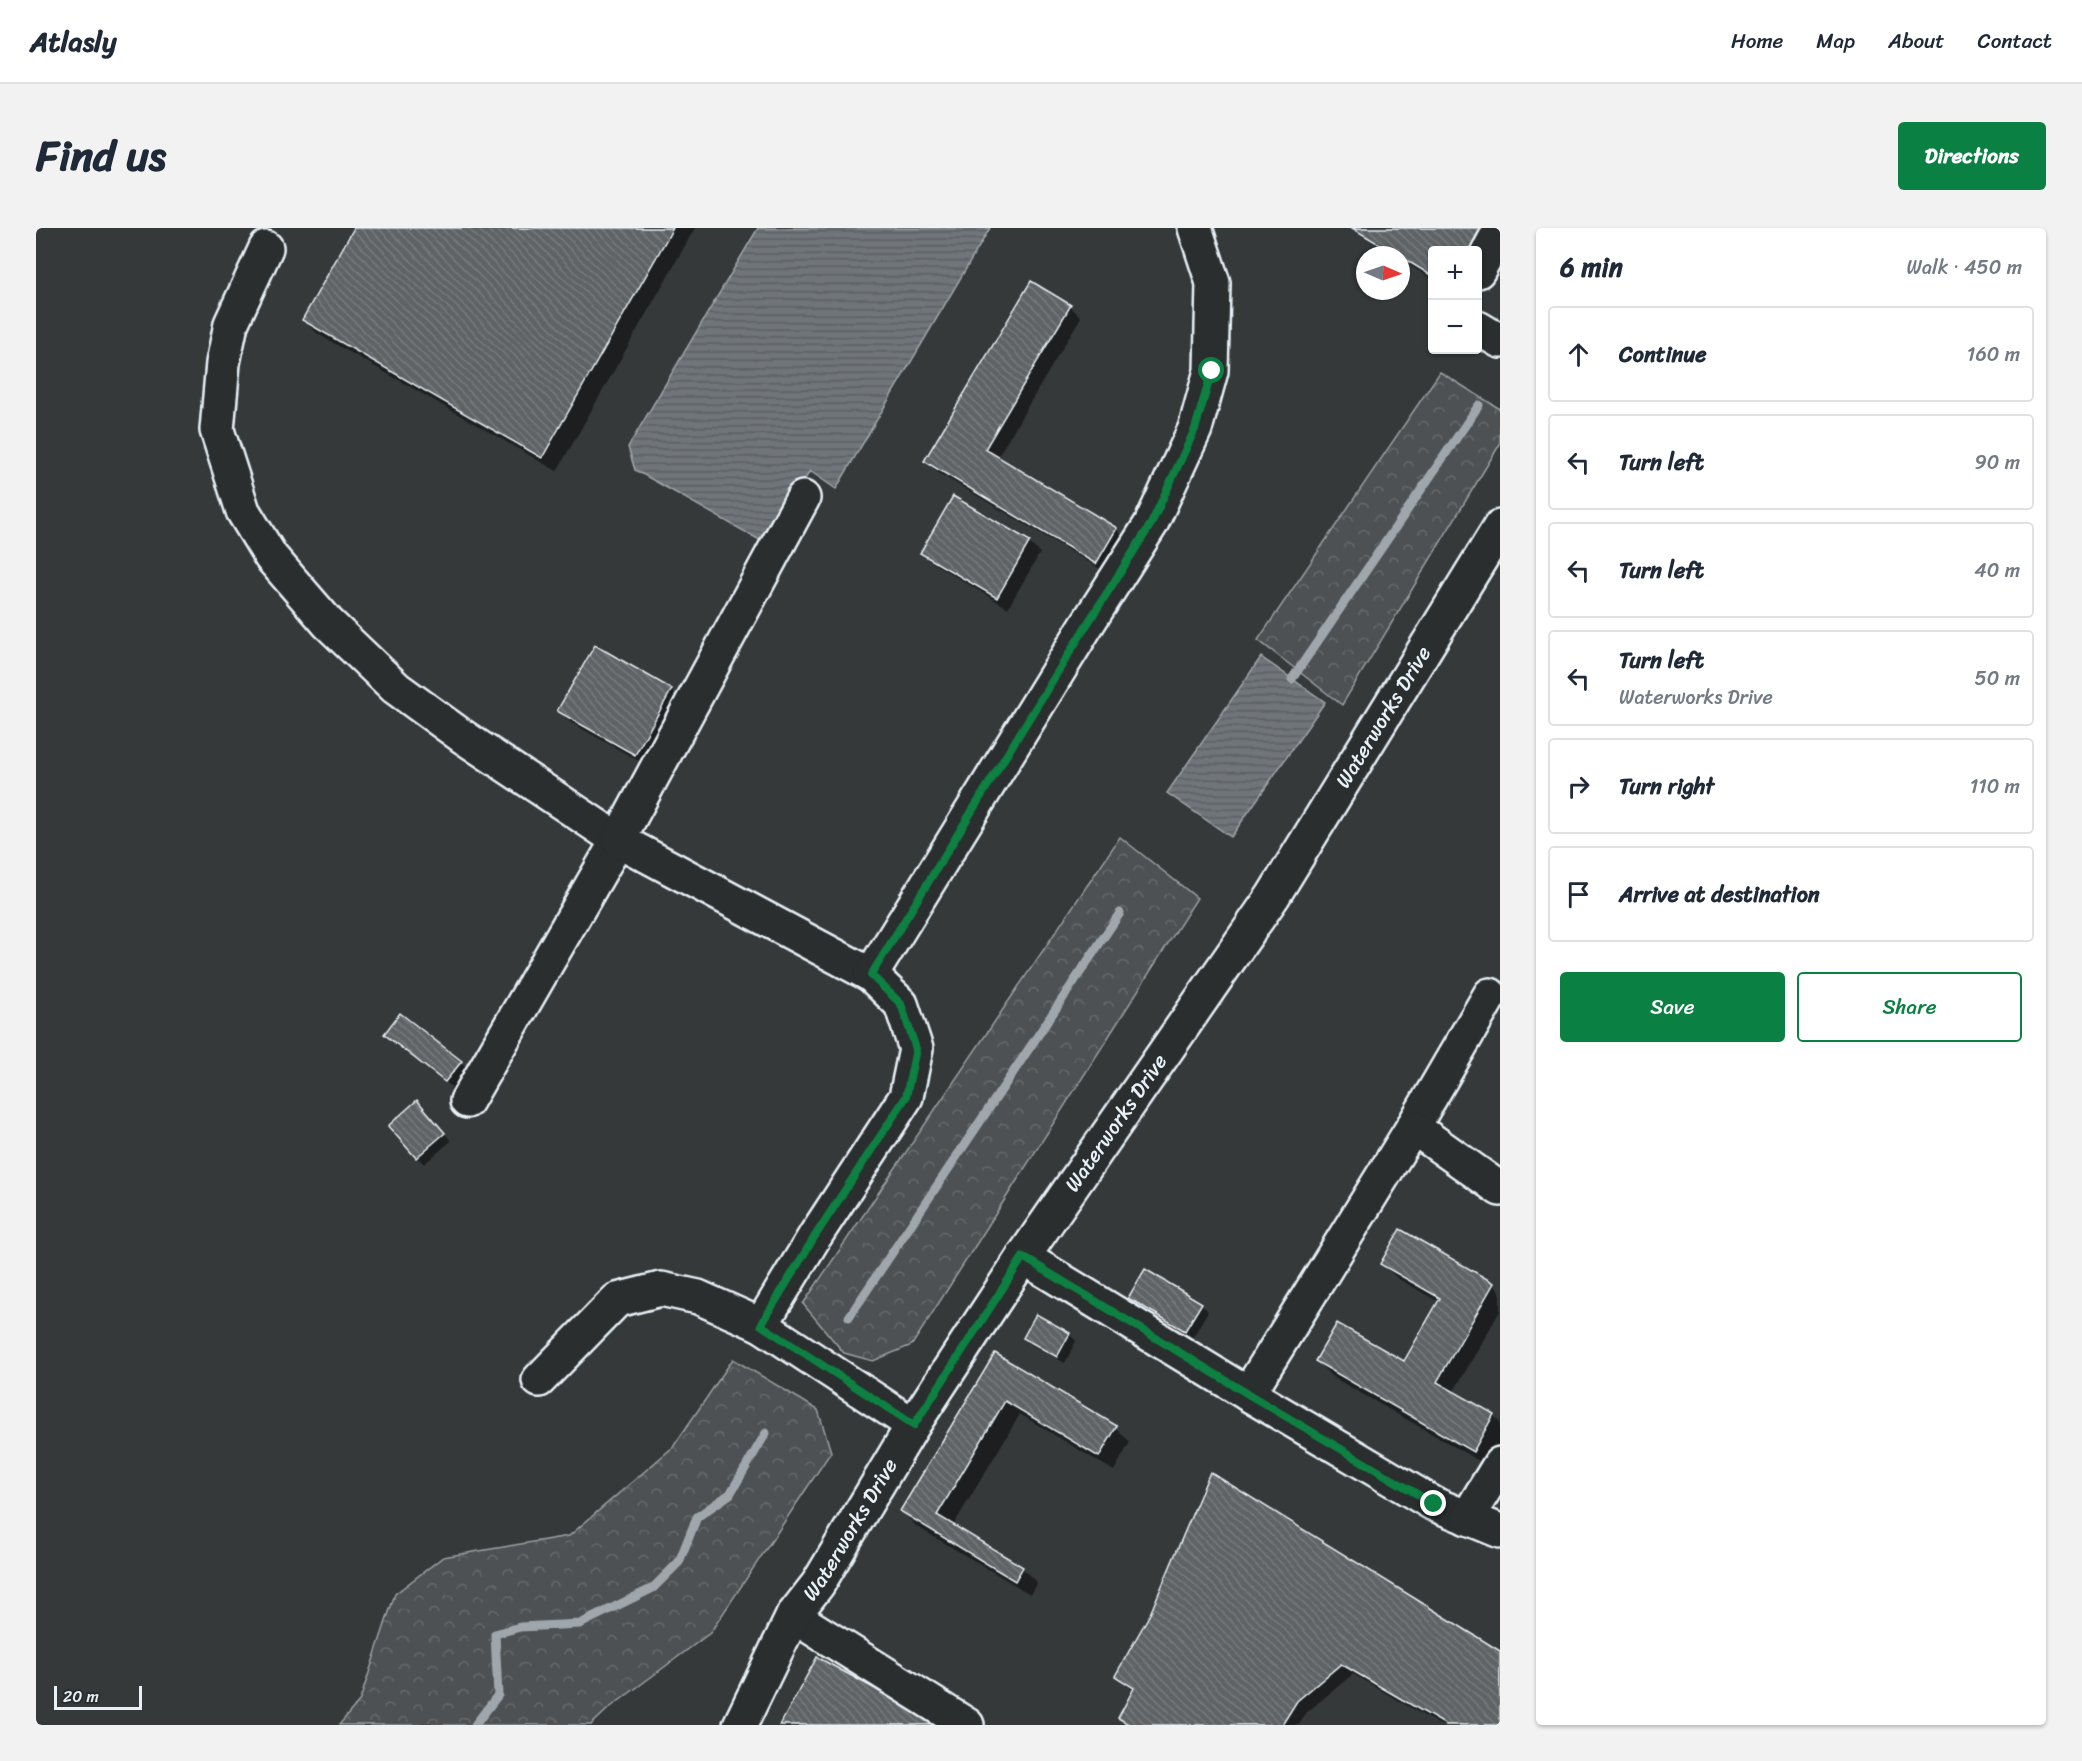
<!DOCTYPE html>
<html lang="en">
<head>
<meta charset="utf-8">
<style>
  body { margin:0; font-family:Sriracha,sans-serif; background:#f2f2f3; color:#1f2937 }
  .controls { position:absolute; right:18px; top:18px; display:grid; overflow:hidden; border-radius:6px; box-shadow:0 2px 4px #0004 }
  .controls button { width:54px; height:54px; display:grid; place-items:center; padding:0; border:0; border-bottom:2px solid #e0e1e3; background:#fff; color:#1f2937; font:30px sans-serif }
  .compass { position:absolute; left:1320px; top:18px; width:54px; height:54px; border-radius:50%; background:#fff; box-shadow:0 2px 4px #0004; rotate:92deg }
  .scale { position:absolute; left:18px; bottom:15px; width:88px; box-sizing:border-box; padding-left:6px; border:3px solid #e8f1f8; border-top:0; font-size:16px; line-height:21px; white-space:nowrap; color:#e8f1f8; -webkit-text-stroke:4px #2a2d2e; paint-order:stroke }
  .stop { position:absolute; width:18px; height:18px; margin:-14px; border:4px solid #0b8043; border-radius:50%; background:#fff }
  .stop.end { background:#0b8043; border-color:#fff; box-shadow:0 2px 6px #0008 }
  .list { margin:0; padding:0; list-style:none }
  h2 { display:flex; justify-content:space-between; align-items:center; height:78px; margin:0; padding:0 24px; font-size:26px }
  h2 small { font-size:20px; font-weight:400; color:#747a83 }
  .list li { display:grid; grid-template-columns:39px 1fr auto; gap:18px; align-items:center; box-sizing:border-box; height:96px; margin:0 12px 12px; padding:0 12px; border:2px solid #e0e1e3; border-radius:6px }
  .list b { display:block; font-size:22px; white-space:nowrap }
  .list p { margin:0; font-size:20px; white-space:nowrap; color:#747a83 }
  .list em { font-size:20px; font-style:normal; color:#747a83 }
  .actions { display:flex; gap:12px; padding:18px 24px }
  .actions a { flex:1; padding:14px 0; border:2px solid #0b8043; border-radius:6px; text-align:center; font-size:21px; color:#0b8043 }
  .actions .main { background:#0b8043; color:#fff }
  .icon { flex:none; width:33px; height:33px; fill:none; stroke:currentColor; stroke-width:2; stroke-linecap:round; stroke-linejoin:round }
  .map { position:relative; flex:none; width:1464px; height:1497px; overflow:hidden; border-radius:6px }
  header { display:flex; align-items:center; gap:36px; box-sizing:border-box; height:84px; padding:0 30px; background:#fff; border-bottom:2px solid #e0e1e3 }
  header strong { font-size:28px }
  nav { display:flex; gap:33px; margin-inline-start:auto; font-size:21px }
  .intro { display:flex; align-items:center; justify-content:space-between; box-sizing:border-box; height:144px; padding:0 36px }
  h1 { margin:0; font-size:42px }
  .button { padding:15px 27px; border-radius:6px; background:#0b8043; color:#fff; font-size:21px; font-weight:700 }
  main { display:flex; gap:36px; padding:0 36px }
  aside { flex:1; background:#fff; border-radius:6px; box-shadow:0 2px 4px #0004 }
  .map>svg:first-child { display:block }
  .forest { fill:url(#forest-crowns); stroke:#9aa1a5; stroke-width:1.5 }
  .water { fill:url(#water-rules); stroke:#a0a7ac; stroke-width:1.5 }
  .shadow { fill:#0007 }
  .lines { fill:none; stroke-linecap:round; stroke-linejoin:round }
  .stream { stroke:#a0a7ac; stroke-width:9 }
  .building { fill:url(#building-back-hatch); stroke:#e8f1f8; stroke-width:1.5 }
  .minor-casing { stroke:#e8f1f8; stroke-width:38 }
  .minor { stroke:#2a2d2e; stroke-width:33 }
  .route { stroke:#0b8043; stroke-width:8 }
  .labels { text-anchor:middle; stroke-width:4.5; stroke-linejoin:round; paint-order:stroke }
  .street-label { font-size:21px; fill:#e8f1f8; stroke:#2a2d2e }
</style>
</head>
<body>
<header>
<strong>Atlasly</strong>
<nav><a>Home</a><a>Map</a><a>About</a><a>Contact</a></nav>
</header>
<div class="intro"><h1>Find us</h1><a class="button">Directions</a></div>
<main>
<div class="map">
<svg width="1464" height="1497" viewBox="0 0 1464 1497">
  <defs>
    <pattern id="forest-crowns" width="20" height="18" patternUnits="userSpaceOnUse" patternTransform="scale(1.5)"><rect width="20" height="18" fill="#4d5152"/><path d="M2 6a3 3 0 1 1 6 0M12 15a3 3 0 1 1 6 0" fill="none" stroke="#676a6c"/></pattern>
    <pattern id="water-rules" width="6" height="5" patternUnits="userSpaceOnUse" patternTransform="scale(1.5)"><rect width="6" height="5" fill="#707579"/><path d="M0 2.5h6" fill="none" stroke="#5b5e62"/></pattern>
    <pattern id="building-back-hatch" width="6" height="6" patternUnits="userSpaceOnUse" patternTransform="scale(1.5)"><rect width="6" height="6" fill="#5f6365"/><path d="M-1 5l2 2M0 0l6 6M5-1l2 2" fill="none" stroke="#767a7c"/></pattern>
  </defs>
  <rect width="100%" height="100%" fill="#35393a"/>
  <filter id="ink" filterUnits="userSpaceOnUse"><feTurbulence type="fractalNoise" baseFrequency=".0167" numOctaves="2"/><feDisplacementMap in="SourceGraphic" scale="12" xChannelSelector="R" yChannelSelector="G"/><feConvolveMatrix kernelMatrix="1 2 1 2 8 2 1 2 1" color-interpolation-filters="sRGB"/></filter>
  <g filter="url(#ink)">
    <path class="forest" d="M1404,144L1464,181V216L1306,477L1222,412Z
      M1084,609L1161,670L876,1117L837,1133L808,1125L767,1076Z
      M697,1131L782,1182L795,1224L674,1405L572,1481L555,1497H303L324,1472L359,1366L407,1329L533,1308L637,1219Z"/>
    <path class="water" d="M722,0H954L800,261L774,243L729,315L599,242L592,219Z
      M1225,429L1289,474L1195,609L1131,565Z"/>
    <path class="shadow" d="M320,0H659L521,243L282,106L267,92Z
      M1314,0H1442V22H1396V51L1365,32V27H1356Z
      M1034,78L1045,89L961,230L1080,301L1091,312L1071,345L901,244L890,233Z
      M993,315L1004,325L972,380L897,335L886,324Z
      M635,462L646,473L610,537L534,494L523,483Z
      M350,806L425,834L432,841L417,860Z
      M388,881L415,913L388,936L381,929Z
      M1346,1036L1457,1056L1464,1063V1083L1417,1165L1458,1188L1464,1194V1216L1452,1238L1295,1148L1281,1133L1368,1135L1403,1074L1361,1050Z
      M1094,1069L1165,1076L1172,1083L1157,1109L1101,1076Z
      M1033,1106L1040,1113L1029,1135L996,1117L989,1110Z
      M959,1127L1080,1200L1094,1214L1078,1243L984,1186L917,1298L986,1340L1001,1355L994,1366L880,1298L866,1283Z
      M1464,1424V1497H1404L1317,1446L1271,1484L1263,1497H1091L1083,1489L1098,1463L1081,1448Z"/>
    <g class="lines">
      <path class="stream" d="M1256,451L1443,177
        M813,1089L1084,685
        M439,1497L462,1467L459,1406L484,1399L544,1396L617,1360L643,1334L661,1289L694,1266L730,1205"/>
    </g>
    <path class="building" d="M318,0H637L506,230L266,92Z
      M1316,0H1444L1448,2L1436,22H1396V48L1365,29V27H1361Z
      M995,53L1035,77L949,221L1081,300L1060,336L888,233Z
      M917,268L994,313L961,370L884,325Z
      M559,417L636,461L599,527L521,483Z
      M364,785L426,833L409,854L348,806Z
      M381,872L409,905L380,930L352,898Z
      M1364,1001L1458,1055L1401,1154L1458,1186L1437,1224L1279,1133L1301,1095L1368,1133L1404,1070L1344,1036Z
      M1109,1041L1166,1075L1149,1103L1092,1070Z
      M1000,1086L1034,1105L1021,1129L987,1110Z
      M959,1125L1081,1198L1063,1229L969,1173L901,1287L987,1339L979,1353L864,1283Z
      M1174,1244L1464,1423V1497H1410L1305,1436L1261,1473L1246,1497H1094L1082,1490L1098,1460L1079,1448L1114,1386Z
      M781,1429L905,1497H744Z"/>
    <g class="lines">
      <defs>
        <g id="minor">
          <path d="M230,20L195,96L187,135L181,202L207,283L235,329L292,395L360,460L426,508L582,612L431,873"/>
          <path d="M1442,43L1464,2"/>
          <path d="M1442,100L1464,113"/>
          <path d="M767,270L582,612L835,747L865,776L880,821L870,869L779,1008L725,1097L877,1197"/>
          <path d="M835,747L1050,398L1115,296L1159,201L1175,143L1177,55L1159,0"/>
          <path d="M1377,899L1454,767"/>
          <path d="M987,1029L1212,1166L1398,1276L1464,1303"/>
          <path d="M503,1152L581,1072L625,1061L662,1069L725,1097"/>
          <path d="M1212,1166L1377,899L1464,961"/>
          <path d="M1431,1290L1464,1236"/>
          <path d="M757,1388L931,1497"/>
          <path id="s1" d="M704,1497L757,1388L782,1356L877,1197L987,1029L1237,668L1464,299"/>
        </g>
      </defs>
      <use href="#minor" class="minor-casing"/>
      <use href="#minor" class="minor"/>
    </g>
  </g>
  <g class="lines" filter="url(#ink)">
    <path class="route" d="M1176,143L1159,201L1115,296L1050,398L835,747L865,776L880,821L870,869L779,1008L725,1097L878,1197L987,1029L1212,1166L1398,1276"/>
  </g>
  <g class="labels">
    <g class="street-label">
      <text dy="7" stroke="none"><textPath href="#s1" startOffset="1197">Waterworks Drive</textPath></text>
      <text dy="7" stroke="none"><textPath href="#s1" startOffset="711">Waterworks Drive</textPath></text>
      <text dy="7" stroke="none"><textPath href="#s1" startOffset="225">Waterworks Drive</textPath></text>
    </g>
  </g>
</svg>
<div class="controls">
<button>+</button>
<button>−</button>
</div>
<svg class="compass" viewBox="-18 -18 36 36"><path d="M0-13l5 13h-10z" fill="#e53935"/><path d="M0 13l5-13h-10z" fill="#747a83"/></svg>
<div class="scale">20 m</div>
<div class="stop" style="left:1176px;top:143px"></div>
<div class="stop end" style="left:1398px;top:1276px"></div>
</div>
<aside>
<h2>6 min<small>Walk · 450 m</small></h2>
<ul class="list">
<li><svg class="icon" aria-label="ahead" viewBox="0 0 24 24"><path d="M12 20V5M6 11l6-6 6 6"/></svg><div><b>Continue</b></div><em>160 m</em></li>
<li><svg class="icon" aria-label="left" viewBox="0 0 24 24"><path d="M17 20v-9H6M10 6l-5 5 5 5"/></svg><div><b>Turn left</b></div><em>90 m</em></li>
<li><svg class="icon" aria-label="left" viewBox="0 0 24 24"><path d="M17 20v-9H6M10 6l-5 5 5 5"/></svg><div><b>Turn left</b></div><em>40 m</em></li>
<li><svg class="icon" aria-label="left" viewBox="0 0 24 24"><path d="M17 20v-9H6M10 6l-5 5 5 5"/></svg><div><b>Turn left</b><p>Waterworks Drive</p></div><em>50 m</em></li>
<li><svg class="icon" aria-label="right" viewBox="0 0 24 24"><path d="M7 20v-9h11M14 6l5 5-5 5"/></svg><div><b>Turn right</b></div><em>110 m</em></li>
<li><svg class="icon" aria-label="arrive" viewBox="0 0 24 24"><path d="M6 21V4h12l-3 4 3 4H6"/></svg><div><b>Arrive at destination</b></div></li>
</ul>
<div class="actions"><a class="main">Save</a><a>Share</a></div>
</aside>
</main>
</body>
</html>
